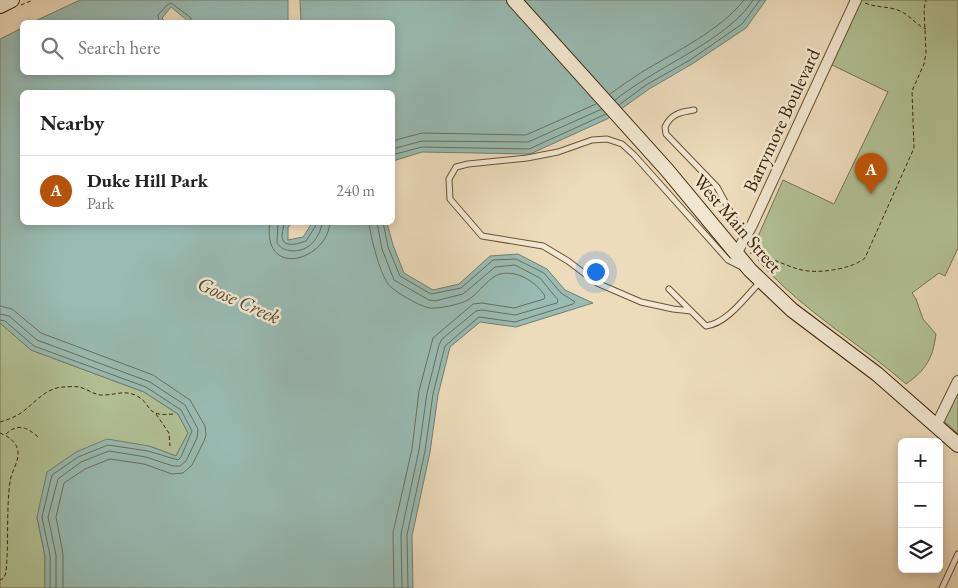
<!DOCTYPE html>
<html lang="en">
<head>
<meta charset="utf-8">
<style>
  body { margin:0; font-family:"EB Garamond",serif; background:#f2f2f2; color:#222 }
  .controls { position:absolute; right:15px; bottom:15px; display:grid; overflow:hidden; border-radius:8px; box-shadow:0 2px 8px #0003 }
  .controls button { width:45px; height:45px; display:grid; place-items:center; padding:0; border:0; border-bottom:1px solid #e0e0e0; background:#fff; color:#222; font:25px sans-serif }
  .you { position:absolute; left:595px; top:271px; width:18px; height:18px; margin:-12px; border:4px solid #fff; border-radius:50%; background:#1a73e8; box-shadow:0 0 0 8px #1a73e833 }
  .badge { display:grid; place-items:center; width:32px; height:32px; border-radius:50%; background:#b45309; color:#fff; font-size:16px; font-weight:700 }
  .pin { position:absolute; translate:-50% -41px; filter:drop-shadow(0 1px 2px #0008) }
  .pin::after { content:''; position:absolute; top:26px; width:18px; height:15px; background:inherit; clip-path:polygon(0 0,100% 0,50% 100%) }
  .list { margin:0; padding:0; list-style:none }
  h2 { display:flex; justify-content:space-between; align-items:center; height:65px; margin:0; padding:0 20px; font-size:21px }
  h2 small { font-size:16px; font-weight:400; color:#767676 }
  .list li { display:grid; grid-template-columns:32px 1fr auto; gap:15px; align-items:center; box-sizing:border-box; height:70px; padding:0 20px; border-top:1px solid #e0e0e0 }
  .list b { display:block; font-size:19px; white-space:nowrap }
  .list p { margin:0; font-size:16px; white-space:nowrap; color:#767676 }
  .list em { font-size:16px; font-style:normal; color:#767676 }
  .icon { flex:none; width:28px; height:28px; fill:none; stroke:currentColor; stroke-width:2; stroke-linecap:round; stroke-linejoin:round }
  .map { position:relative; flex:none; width:958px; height:588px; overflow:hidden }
  .search { position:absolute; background:#fff; box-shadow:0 2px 8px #0003; left:20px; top:20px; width:375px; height:55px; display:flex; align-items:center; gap:12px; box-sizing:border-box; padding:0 18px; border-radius:8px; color:#767676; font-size:19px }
  .panel { position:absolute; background:#fff; box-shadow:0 2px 8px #0003; left:20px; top:90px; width:375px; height:135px; border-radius:8px }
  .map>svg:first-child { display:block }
  .green { fill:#b2c296; stroke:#77744e }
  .water { fill:#99bbb3; stroke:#747f6e }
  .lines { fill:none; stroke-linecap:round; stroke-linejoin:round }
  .shore { stroke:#6a705c; stroke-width:1 }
  .service-casing { stroke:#685334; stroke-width:7 }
  .minor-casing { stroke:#685334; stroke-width:12 }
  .secondary-casing { stroke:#3c2506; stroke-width:16 }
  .path { stroke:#3c2506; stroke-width:1; stroke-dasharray:4 2.5; stroke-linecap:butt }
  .service { stroke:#f3e8d3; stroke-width:5 }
  .minor { stroke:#f3e8d3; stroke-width:10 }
  .secondary { stroke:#f3e8d3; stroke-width:14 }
  .labels { text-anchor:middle; stroke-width:5; stroke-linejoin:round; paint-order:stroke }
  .street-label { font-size:19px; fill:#3c2506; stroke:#f3e8d3 }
  .water-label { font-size:20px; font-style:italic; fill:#534a31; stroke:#f3e8d3 }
</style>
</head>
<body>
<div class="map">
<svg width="958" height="588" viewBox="0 0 958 588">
  <rect width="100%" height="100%" fill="#eddcbc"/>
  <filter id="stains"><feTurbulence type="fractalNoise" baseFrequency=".004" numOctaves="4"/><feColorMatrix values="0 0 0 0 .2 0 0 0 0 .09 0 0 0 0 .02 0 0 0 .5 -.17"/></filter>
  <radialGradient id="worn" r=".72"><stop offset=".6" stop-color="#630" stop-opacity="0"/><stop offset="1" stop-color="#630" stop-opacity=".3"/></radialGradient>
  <path class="green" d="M859,0H958V248L945,276L939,273L912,293L916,299L923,319L936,334C933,358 926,370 906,384C866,349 820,321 782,285C770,273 759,264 752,250L783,180L834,204L888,92L830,64Z
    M0,323L31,350L144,392L178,414L188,433L176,456L149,446L37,517L45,556V588H0Z
    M958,389V434L943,420Z"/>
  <path class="water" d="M80,0H288V22H245L244,21L242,22H189L171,7L162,18L165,22H33Z
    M300,0H766L746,28L692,64L649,89L607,119L530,154L422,152L393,161L392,92H22V222L293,223L288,227V240L303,237L312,223H387L393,245L404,273L433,290L459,284L490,256L518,254L547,269L565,290L593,303L516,327L480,322L450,347L438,395L430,452L412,536L413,588H45V556L37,517L47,472L76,452L107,439L149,446L176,456L188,433L178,414L144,392L31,350L0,323V39L22,28V72H392V22H301Z"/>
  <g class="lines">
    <path class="shore" d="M159,22L158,15L167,5L171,3L190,17L192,22
      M610,94C620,87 631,79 642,72C675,52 721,30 744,0
      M615,100C624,93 634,86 644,80C676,59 733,33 753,0
      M619,105L646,85L690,60L742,24L760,0
      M392,141L422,133L526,135L596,104
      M392,149L422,141L528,142L602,109
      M392,155L422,147L529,149L606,114
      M270,222C261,280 328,261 330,222
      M278,222L277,243C283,253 300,253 309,246C315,242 322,230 322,222
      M285,222C283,227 283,230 282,235C282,249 297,244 306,241L315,227L316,222
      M369,222C370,236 380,273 388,284C393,291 422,308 431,308C439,309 461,304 468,300C478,294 490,276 500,274C518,270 536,282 545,296L544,299L514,308L482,303L473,304L433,338L419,391L412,449L393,533L394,588
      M377,222L382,249L394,280L429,300L435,301L463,294L495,267L515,265L540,278L558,300L557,303L515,315L482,310L476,311L442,339L439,345L427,393L419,450L401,534L402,588
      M383,222L388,247L400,276L431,294L461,288L493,260L516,259L544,273L561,293L575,302L573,304L515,322L479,317L445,346L433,394L425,451L407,535L408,588
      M0,306L12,309L41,333L153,375L190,400L205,426L206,435L204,441L192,465L183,473L172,474L144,464L110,459L85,469L64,483L56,517L63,554V588
      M0,314L9,316L37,340L150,382L185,405L198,429L197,438L186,461L180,466H173L146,457L109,451L81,462L58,479L48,517L56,555V588
      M0,320L5,321L34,346L146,387L181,410L192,431L181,457L178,460L148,451L108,445L78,457L52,475L42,517L50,556V588"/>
    <defs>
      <path id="service" d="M694,110C680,112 671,114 665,127L666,134L717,187L745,239
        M669,289L706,326C728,323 746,296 761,281
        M691,311L673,309L641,302L597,283L568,261L543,246L482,236L450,199L449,179L456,167L468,164L527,158L558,152L592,140L607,139L622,144L634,155L728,260L742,267
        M942,588L958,554"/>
      <path id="minor" d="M736,254L752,225L856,0
        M936,426L958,381"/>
      <path id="secondary" d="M514,0L667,170L750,270L792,310L877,374L958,445
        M0,6L12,0"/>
    </defs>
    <use href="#service" class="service-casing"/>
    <use href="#minor" class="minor-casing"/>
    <use href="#secondary" class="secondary-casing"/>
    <path class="path" d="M865,3C877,8 889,6 900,11C910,15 916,25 926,29
      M21,5L33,0
      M750,253C768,255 784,266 802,270C819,274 852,269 865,258L914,148L912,91L924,64L926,53L924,9L926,0
      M763,267L771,259
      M156,414L169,433L170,446
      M0,422C7,420 15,417 21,413C35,403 45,388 63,387C68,387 74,386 79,387C88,389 95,396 104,395C115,395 123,390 135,395C154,404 143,417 173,414
      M0,433C8,436 17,442 18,452C19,462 11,472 10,482C6,511 9,542 6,572L4,578L0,580
      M6,434C18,423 27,427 38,437"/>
    <use href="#service" class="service"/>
    <use href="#minor" class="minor"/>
    <use href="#secondary" class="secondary"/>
  </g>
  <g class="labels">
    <g class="street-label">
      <text transform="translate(781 120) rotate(-65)" y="7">Barrymore Boulevard</text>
      <text transform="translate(738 223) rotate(49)" y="7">West Main Street</text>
    </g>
    <g class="water-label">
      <text transform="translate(239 300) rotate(24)" y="7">Goose Creek</text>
    </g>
  </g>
  <rect width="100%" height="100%" filter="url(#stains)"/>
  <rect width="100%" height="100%" fill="url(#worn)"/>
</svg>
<div class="controls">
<button>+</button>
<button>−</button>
<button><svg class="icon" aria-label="layers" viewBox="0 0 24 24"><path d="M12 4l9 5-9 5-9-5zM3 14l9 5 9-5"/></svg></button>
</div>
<div class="you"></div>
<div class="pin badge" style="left:871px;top:194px">A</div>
<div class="search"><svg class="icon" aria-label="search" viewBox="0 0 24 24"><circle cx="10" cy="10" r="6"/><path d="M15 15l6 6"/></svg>Search here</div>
<section class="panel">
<h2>Nearby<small></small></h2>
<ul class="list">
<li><span class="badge">A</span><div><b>Duke Hill Park</b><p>Park</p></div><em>240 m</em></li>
</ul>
</section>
</div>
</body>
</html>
